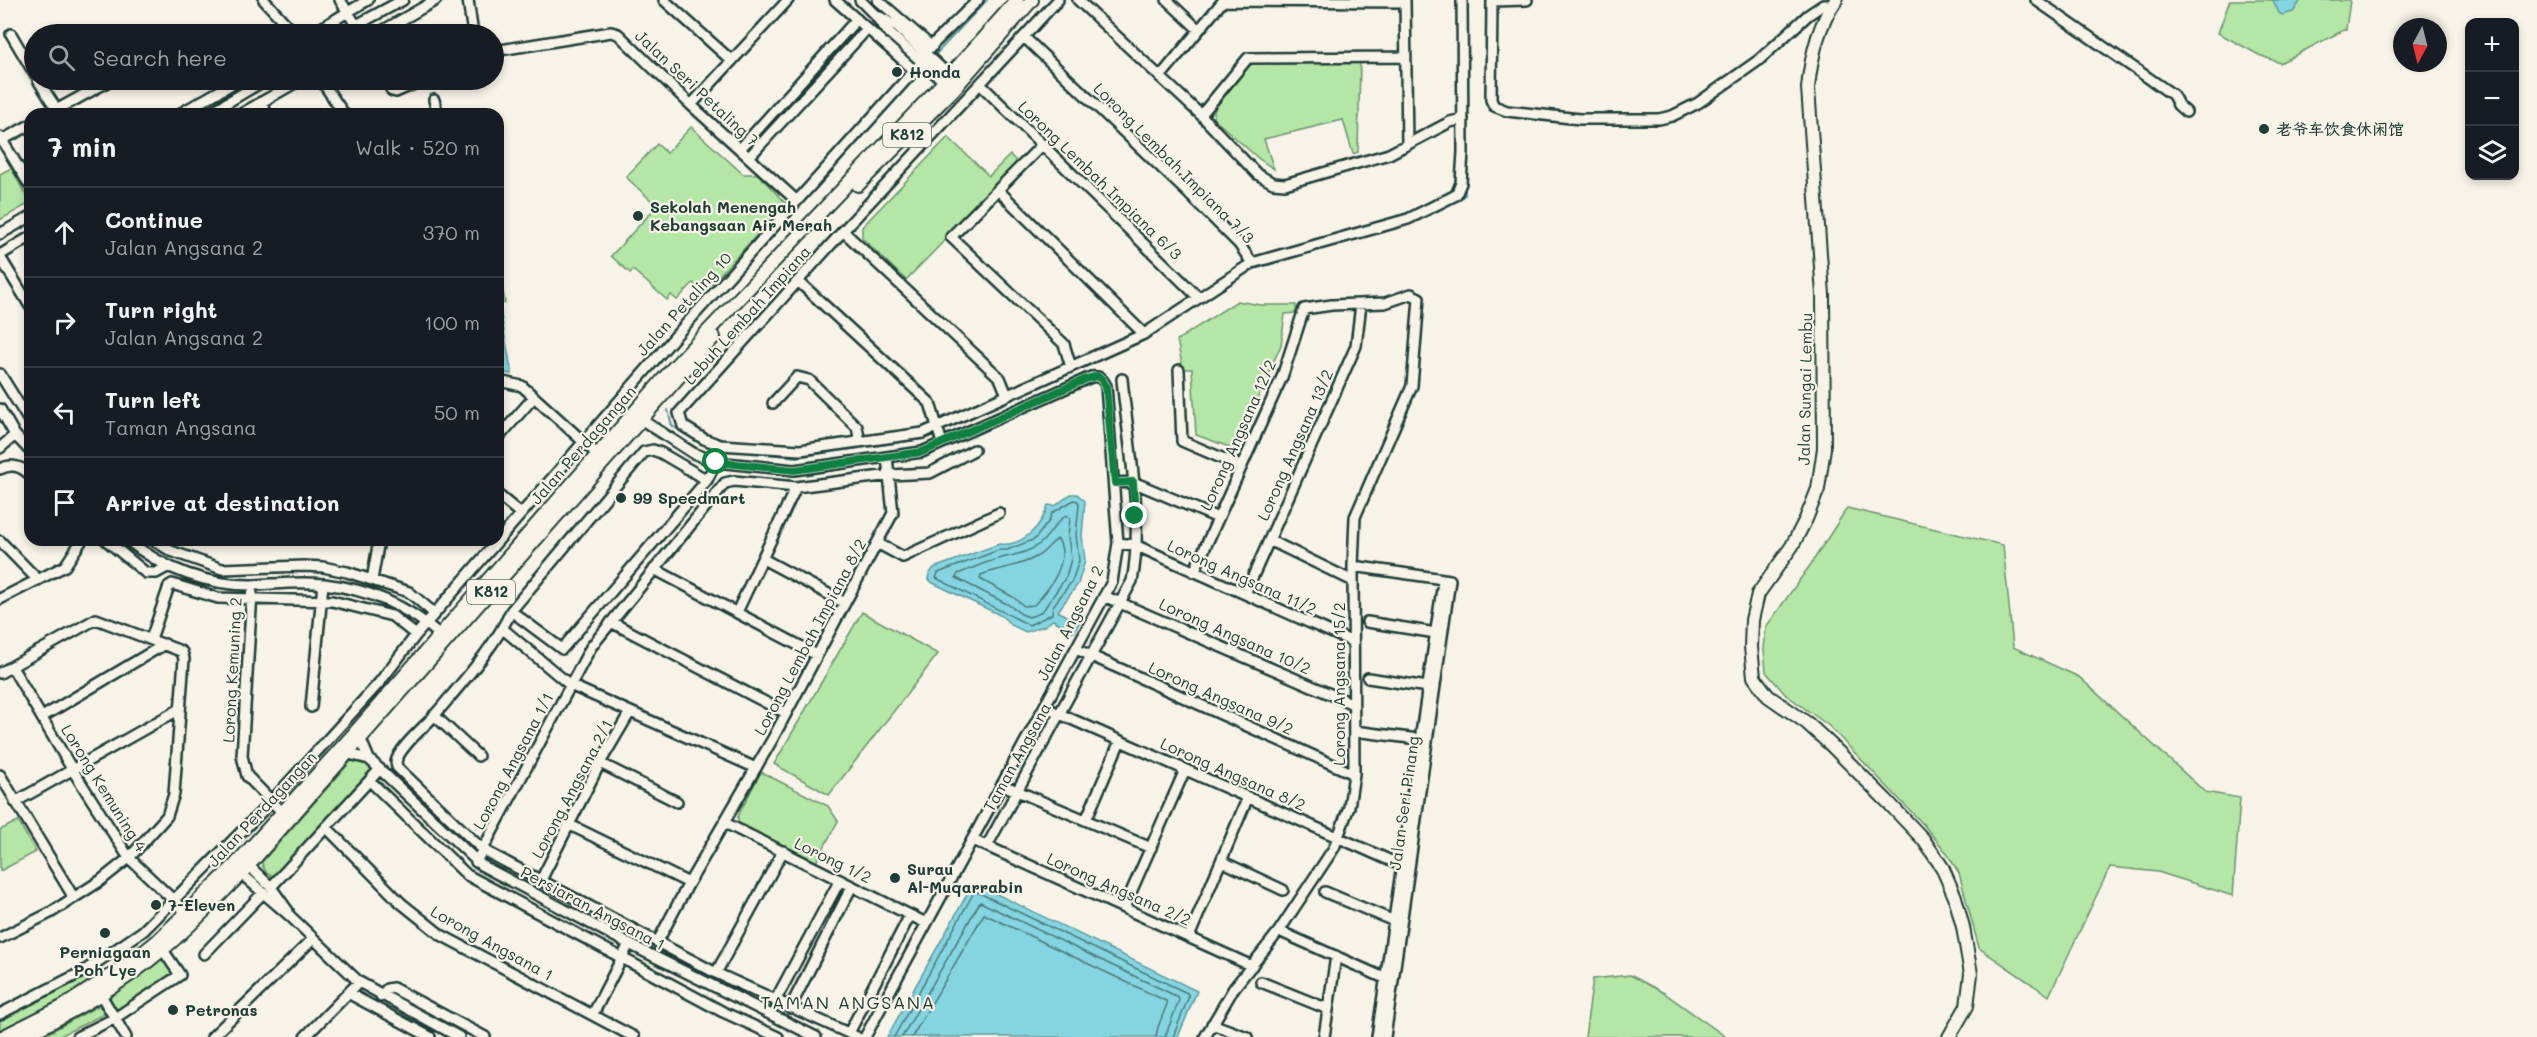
<!DOCTYPE html>
<html lang="en">
<head>
<meta charset="utf-8">
<style>
  body { margin:0; font-family:Mali,"LXGW WenKai TC",sans-serif; background:#20242c; color:#f1f3f6 }
  .controls { position:absolute; right:18px; top:18px; display:grid; overflow:hidden; border-radius:12px; box-shadow:0 3px 9px #0003 }
  .controls button { width:54px; height:54px; display:grid; place-items:center; padding:0; border:0; border-bottom:2px solid #363941; background:#171b24; color:#f1f3f6; font:30px sans-serif }
  .compass { position:absolute; left:2393px; top:18px; width:54px; height:54px; border-radius:50%; background:#171b24; box-shadow:0 3px 9px #0003; rotate:187deg }
  .stop { position:absolute; width:18px; height:18px; margin:-14px; border:4px solid #0b8043; border-radius:50%; background:#fff }
  .stop.end { background:#0b8043; border-color:#fff; box-shadow:0 2px 6px #0008 }
  .list { margin:0; padding:0; list-style:none }
  h2 { display:flex; justify-content:space-between; align-items:center; height:78px; margin:0; padding:0 24px; font-size:26px }
  h2 small { font-size:20px; font-weight:400; color:#9ea1a6 }
  .list li { display:grid; grid-template-columns:39px 1fr auto; gap:18px; align-items:center; box-sizing:border-box; height:90px; padding:0 24px; border-top:2px solid #363941 }
  .list b { display:block; font-size:22px; white-space:nowrap }
  .list p { margin:0; font-size:20px; white-space:nowrap; color:#9ea1a6 }
  .list em { font-size:20px; font-style:normal; color:#9ea1a6 }
  .icon { flex:none; width:33px; height:33px; fill:none; stroke:currentColor; stroke-width:2; stroke-linecap:round; stroke-linejoin:round }
  .map { position:relative; flex:none; width:2537px; height:1037px; overflow:hidden }
  .search { position:absolute; background:#171b24; box-shadow:0 3px 9px #0003; left:24px; top:24px; width:480px; height:66px; display:flex; align-items:center; gap:15px; box-sizing:border-box; padding:0 21px; border-radius:33px; color:#9ea1a6; font-size:22px }
  .panel { position:absolute; background:#171b24; box-shadow:0 3px 9px #0003; left:24px; top:108px; width:480px; height:438px; border-radius:18px }
  .map>svg:first-child { display:block }
  .green { fill:#b4e6a6; stroke:#6a926d; stroke-width:1.5 }
  .water { fill:#85d5e1; stroke:#5c989c; stroke-width:1.5 }
  .lines { fill:none; stroke-linecap:round; stroke-linejoin:round }
  .shore { stroke:#487a79; stroke-width:1.5 }
  .stream { stroke:#5c989c; stroke-width:2 }
  .minor-casing { stroke:#1f3d34; stroke-width:14 }
  .major-casing { stroke:#1f3d34; stroke-width:16 }
  .minor { stroke:#f7f3e8; stroke-width:9 }
  .major { stroke:#f7f3e8; stroke-width:12 }
  .route { stroke:#0b8043; stroke-width:8 }
  .poi-dot { fill:#1f3d34; stroke:#f7f3e8; stroke-width:2 }
  .labels { text-anchor:middle; stroke-width:4.5; stroke-linejoin:round; paint-order:stroke }
  .shield { fill:#f7f3e8; stroke:#60746a; stroke-width:1.5 }
  .shield-label { font-size:15px; font-weight:bold; fill:#1f3d34 }
  .poi-label { font-size:16px; font-weight:bold; fill:#1f3d34; stroke:#f7f3e8; text-anchor:start }
  .street-label { font-size:16px; fill:#1f3d34; stroke:#f7f3e8 }
  .neighbourhood-label { font-size:18px; letter-spacing:1.5px; fill:#1f3d34; stroke:#f7f3e8 }
</style>
</head>
<body>
<div class="map">
<svg width="2537" height="1037" viewBox="0 0 2537 1037">
  <rect width="100%" height="100%" fill="#f7f3e8"/>
  <filter id="ink" filterUnits="userSpaceOnUse"><feTurbulence type="fractalNoise" baseFrequency=".0167" numOctaves="2"/><feDisplacementMap in="SourceGraphic" scale="12" xChannelSelector="R" yChannelSelector="G"/><feConvolveMatrix kernelMatrix="1 2 1 2 8 2 1 2 1" color-interpolation-filters="sRGB"/></filter>
  <g filter="url(#ink)">
    <path class="green" d="M2230,0H2350L2346,29L2280,63L2259,55L2218,33Z
      M1252,62H1360L1358,152L1353,154L1343,120L1264,139L1274,169L1259,159L1213,118L1215,108Z
      M691,127L743,174H758L786,204L711,284L697,287L693,283L677,300L671,295L667,300L633,270L630,273L611,256L657,206L626,177L657,144L667,153Z
      M948,137L989,176L1010,155L1019,164L906,280L862,238V227Z
      M11,168L30,203L0,220V174Z
      M498,262L505,303L498,305Z
      M1237,301L1261,305H1296V313L1285,314L1281,345L1235,449L1196,435L1192,369H1183L1177,340Z
      M1847,508L2003,545L2013,647L2079,677L2205,792L2240,798L2233,896L2158,872L2110,867L2049,996L1979,948L1959,873L1946,852L1923,824L1829,726L1785,694L1766,672L1764,649L1766,627L1811,564Z
      M862,612L938,654L829,795L774,764Z
      M354,758L369,763L375,771L273,876C267,874 262,868 262,862Z
      M761,772L828,806L838,821L815,864L738,823V816Z
      M18,821L36,852L0,871V830Z
      M163,950L180,975L115,1018L101,995Z
      M84,971L93,988L0,1037V1014Z
      M1630,975L1664,993L1726,1037H1585L1593,979Z
      M98,1006L104,1010V1014L58,1037H41Z"/>
    <path class="water" d="M2273,0H2301L2293,12L2282,15L2279,13Z
      M498,308L500,309L512,374L498,372Z
      M1071,494H1077L1085,501L1082,535L1085,561L1078,584L1058,611L1079,623L1074,632L1053,620L1044,626L1026,632L1011,625L1002,616L933,583L928,579L929,574L934,568L999,544C1023,547 1042,526 1048,505L1055,506Z
      M978,885L1197,991L1178,1037H887L970,889Z"/>
    <g class="lines">
      <path class="shore" d="M1074,500L1078,501L1079,505L1076,535L1079,561L1072,581L1053,606L1052,614L1029,625L936,578L938,573L999,550H1007L1035,539L1049,521L1052,513Z
        M1067,515L1070,518L1068,536L1071,559L1066,577L1044,609L1038,614L1029,617L1021,614L1009,605L956,578L958,574C971,569 985,562 998,559C1012,555 1026,554 1038,545C1050,537 1054,522 1067,515Z
        M1058,539C1071,561 1049,590 1034,605L1024,606L1013,597L980,579L981,575C999,568 1019,567 1036,557C1045,553 1050,543 1058,539Z
        M894,1037L973,894L977,892L1187,993L1189,996L1173,1037
        M902,1037L980,902L1178,997L1179,1000L1165,1037
        M912,1037L984,914L1166,1001L1167,1004L1158,1027L1156,1037"/>
      <path class="stream" d="M935,55L987,0
        M1467,78L1468,0
        M1248,271L1420,220L1465,195V183
        M668,410L672,426L711,449L797,457L922,439
        M945,428L1138,343L1148,337"/>
      <defs>
        <path id="minor" d="M264,0L295,34
          M340,0L356,25
          M468,0L473,34
          M664,0L732,61
          M835,0L914,70
          M860,0L875,15L888,32L949,86
          M878,0L932,47
          M1078,0L1201,115L1257,174L1273,183L1285,184L1389,154L1450,122L1463,119
          M1167,0L1199,30
          M1405,0L1407,145
          M1492,0L1491,100L1494,106L1507,111L1580,119H1659L1672,116L1698,103L1759,60L1808,15L1823,5H1832
          M2036,0L2173,95L2178,105L2186,112
          M1492,1L1527,0
          M880,17L897,27L954,80
          M11,34L34,73
          M311,34L368,0
          M340,34L403,0
          M377,34L436,0
          M1024,37L1189,194L1239,244L1252,263L1144,334L923,433L800,450L720,445L704,439L683,426L679,413L843,231L1058,0
          M494,51L611,32L618,34L691,105L797,201
          M924,53L978,0
          M1160,77L1223,1L1405,2
          M38,80L57,110
          M321,80L344,114
          M386,80L392,91L396,92L423,80
          M980,84L1198,297
          M434,100L438,114
          M261,102L267,114
          M691,105L788,0
          M49,114L111,80
          M179,114L239,80
          M208,114L265,80
          M241,114L300,80
          M1201,115L1248,58L1406,57
          M0,137L30,186
          M2,140L30,125
          M1043,144L951,237L1064,344L1071,367
          M740,149L857,19
          M749,157L867,29
          M998,190L1144,334
          M843,231L1000,378L1007,395
          M0,234L30,217
          M0,255L30,237
          M0,257L30,306
          M1252,263L1408,219L1456,195L1461,183L1463,152L1462,0
          M798,281L930,403L942,443
          M1179,370L1182,441L1240,466
          M0,374L28,419
          M498,381L522,386L597,454
          M773,403L797,377L809,380L857,427L860,442
          M0,409L15,435L30,451
          M642,420L693,453L716,462L794,470L922,452L1091,377C1100,376 1102,378 1106,386L1118,543L1112,582L865,1037
          M498,438L534,397
          M0,448L15,435
          M0,469C12,463 21,466 30,475
          M707,480L661,453L653,450L644,452L511,611C496,646 459,686 434,716C423,728 399,748 396,762L397,767L483,850L716,973L857,1037
          M1115,483L1133,482L1218,518
          M498,495L521,514
          M106,540L146,573H156L169,566
          M128,540C164,570 209,586 255,585C278,584 301,581 324,584C367,589 407,606 439,634
          M153,540L171,551L222,569L304,566L323,567L347,572L409,592L435,614
          M1269,540L1353,581
          M0,541L38,580
          M877,543L903,557L999,513
          M1118,543L1135,545L1353,642
          M763,559L845,603
          M1353,566L1450,580L1385,1037
          M654,569L817,655
          M1194,572L1282,377L1304,309L1332,305L1385,303L1411,294L1419,298L1412,386L1355,517L1353,566L1354,774L1349,807L1334,848L1279,931L1234,988L1205,1037
          M372,580L379,540
          M252,593L242,756L247,776L283,813
          M1245,594L1356,346L1361,304
          M1104,596L1353,704
          M0,599L65,566L82,540
          M511,611L562,649L707,480L716,462
          M737,612L796,487
          M611,622L786,713
          M1367,622L1436,633
          M503,629L570,685L756,768
          M151,639L169,586L172,584L218,598L332,601L392,616L416,635
          M1076,649L1354,774
          M12,667L72,769L129,858L187,913
          M0,673L96,619L178,650L182,652L184,659L174,794L167,816L129,858L100,881L50,913L0,938
          M1368,678L1428,687
          M311,707L323,584
          M1044,707L1407,868
          M434,715L478,756
          M42,717L165,644
          M1354,731L1426,740
          M361,740L369,759L481,865L629,944L816,1037
          M349,754L369,759
          M600,763L677,802
          M0,775L74,898
          M370,781L467,875L723,1012L778,1037
          M1003,785L1151,848
          M15,802L180,709
          M1086,820L1120,741
          M725,823L926,923
          M570,825L689,883
          M326,827L401,903L441,935L634,1037
          M973,840L1252,966
          M987,846L1132,581C1144,521 1128,441 1122,379
          M1221,861L1283,890
          M476,862L591,647L725,483L734,481L796,487L890,475L930,473L974,450
          M246,863L271,887L288,911
          M237,870L290,916L359,982L459,1037
          M541,880L600,763L630,712
          M271,887L380,769
          M1325,892L1394,921
          M1124,908L1185,770
          M1279,931L1391,981
          M1189,937L1248,797
          M658,941L689,883L772,740L893,513L887,457
          M204,954L263,893
          M716,973L783,851
          M1261,982L1328,1009
          M348,993L430,1037
          M101,995L126,1037
          M381,996L387,989L393,988L485,1037
          M775,1001L840,880
          M790,1008L852,886
          M0,1014L84,971L143,931L270,803L379,683L416,635L679,332L921,63
          M593,1014L629,944
          M1212,1024L1247,1037
          M849,1033L910,915
          M77,1037L115,1018L180,975L163,950
          M212,1037L313,939
          M305,1037L359,982
          M1324,1037L1336,956
          M1377,1037L1443,582"/>
        <path id="major" d="M1836,0C1818,25 1811,57 1808,88L1823,295L1824,448L1818,489L1806,519L1792,546L1758,594L1752,620L1751,647L1754,677L1768,696L1807,723L1831,745L1886,800L1923,839L1942,867L1955,897L1963,927L1971,974L1967,1006L1949,1037
          M858,185L953,90L1032,0
          M2,1037L64,1006L131,962L156,942L234,866L350,738L673,368L944,82L1017,0
          M22,1037C72,1012 120,986 162,950C190,927 215,900 241,874L714,337"/>
      </defs>
      <use href="#minor" class="minor-casing"/>
      <use href="#major" class="major-casing"/>
      <use href="#minor" class="minor"/>
      <use href="#major" class="major"/>
    </g>
  </g>
  <g class="lines" filter="url(#ink)">
    <path class="route" d="M716,462L794,470L922,452L1086,379L1097,376L1102,379L1106,386L1115,483L1133,482L1135,516"/>
  </g>
  <g class="poi-dot">
    <circle cx="897" cy="72" r="6"/>
    <circle cx="2264" cy="129" r="6"/>
    <circle cx="638" cy="216" r="6"/>
    <circle cx="621" cy="498" r="6"/>
    <circle cx="895" cy="878" r="6"/>
    <circle cx="156" cy="905" r="6"/>
    <circle cx="105" cy="933" r="6"/>
    <circle cx="173" cy="1010" r="6"/>
  </g>
  <g class="labels">
    <g class="shield">
      <rect x="883" y="123" width="48" height="24" rx="4.5"/>
      <rect x="467" y="580" width="48" height="24" rx="4.5"/>
    </g>
    <g class="shield-label">
      <text x="907" y="140">K812</text>
      <text x="491" y="597">K812</text>
    </g>
    <g class="poi-label">
      <text x="909" y="78">Honda</text>
      <text x="2276" y="135">老爷车饮食休闲馆</text>
      <text x="650" y="213">Sekolah Menengah<tspan x="650" dy="18">Kebangsaan Air Merah</tspan></text>
      <text x="633" y="504">99 Speedmart</text>
      <text x="907" y="875">Surau<tspan x="907" dy="18">Al-Muqarrabin</tspan></text>
      <text x="168" y="911">7-Eleven</text>
      <text x="105" y="958" text-anchor="middle">Perniagaan<tspan x="105" dy="18">Poh Lye</tspan></text>
      <text x="185" y="1016">Petronas</text>
    </g>
    <g class="street-label">
      <text transform="translate(697 88) rotate(43)" y="6">Jalan Seri Petaling 7</text>
      <text transform="translate(1174 163) rotate(45)" y="6">Lorong Lembah Impiana 7/3</text>
      <text transform="translate(1100 180) rotate(44)" y="6">Lorong Lembah Impiana 6/3</text>
      <text transform="translate(684 304) rotate(-48)" y="6">Jalan Petaling 10</text>
      <text transform="translate(747 315) rotate(-48)" y="6">Lebuh Lembah Impiana</text>
      <text transform="translate(1805 389) rotate(-89)" y="6">Jalan Sungai Lembu</text>
      <text transform="translate(1238 435) rotate(-66)" y="6">Lorong Angsana 12/2</text>
      <text transform="translate(583 445) rotate(-49)" y="6">Jalan Perdagangan</text>
      <text transform="translate(1295 445) rotate(-66)" y="6">Lorong Angsana 13/2</text>
      <text transform="translate(1242 577) rotate(24)" y="6">Lorong Angsana 11/2</text>
      <text transform="translate(1070 623) rotate(-63)" y="6">Jalan Angsana 2</text>
      <text transform="translate(1235 636) rotate(24)" y="6">Lorong Angsana 10/2</text>
      <text transform="translate(810 637) rotate(-62)" y="6">Lorong Lembah Impiana 8/2</text>
      <text transform="translate(232 670) rotate(-87)" y="6">Lorong Kemuning 2</text>
      <text transform="translate(1339 684) rotate(-90)" y="6">Lorong Angsana 15/2</text>
      <text transform="translate(1221 698) rotate(24)" y="6">Lorong Angsana 9/2</text>
      <text transform="translate(1017 757) rotate(-61)" y="6">Taman Angsana</text>
      <text transform="translate(513 761) rotate(-62)" y="6">Lorong Angsana 1/1</text>
      <text transform="translate(1233 774) rotate(24)" y="6">Lorong Angsana 8/2</text>
      <text transform="translate(104 788) rotate(58)" y="6">Lorong Kemuning 4</text>
      <text transform="translate(572 789) rotate(-62)" y="6">Lorong Angsana 2/1</text>
      <text transform="translate(1404 803) rotate(-82)" y="6">Jalan Seri Pinang</text>
      <text transform="translate(262 809) rotate(-47)" y="6">Jalan Perdagangan</text>
      <text transform="translate(833 860) rotate(26)" y="6">Lorong 1/2</text>
      <text transform="translate(1119 889) rotate(24)" y="6">Lorong Angsana 2/2</text>
      <text transform="translate(593 908) rotate(28)" y="6">Persiaran Angsana 1</text>
      <text transform="translate(492 943) rotate(29)" y="6">Lorong Angsana 1</text>
    </g>
    <g class="neighbourhood-label">
      <text x="848" y="1009">TAMAN ANGSANA</text>
    </g>
  </g>
</svg>
<div class="controls">
<button>+</button>
<button>−</button>
<button><svg class="icon" aria-label="layers" viewBox="0 0 24 24"><path d="M12 4l9 5-9 5-9-5zM3 14l9 5 9-5"/></svg></button>
</div>
<svg class="compass" viewBox="-18 -18 36 36"><path d="M0-13l5 13h-10z" fill="#e53935"/><path d="M0 13l5-13h-10z" fill="#9ea1a6"/></svg>
<div class="stop" style="left:716px;top:462px"></div>
<div class="stop end" style="left:1135px;top:516px"></div>
<div class="search"><svg class="icon" aria-label="search" viewBox="0 0 24 24"><circle cx="10" cy="10" r="6"/><path d="M15 15l6 6"/></svg>Search here</div>
<section class="panel">
<h2>7 min<small>Walk · 520 m</small></h2>
<ul class="list">
<li><svg class="icon" aria-label="ahead" viewBox="0 0 24 24"><path d="M12 20V5M6 11l6-6 6 6"/></svg><div><b>Continue</b><p>Jalan Angsana 2</p></div><em>370 m</em></li>
<li><svg class="icon" aria-label="right" viewBox="0 0 24 24"><path d="M7 20v-9h11M14 6l5 5-5 5"/></svg><div><b>Turn right</b><p>Jalan Angsana 2</p></div><em>100 m</em></li>
<li><svg class="icon" aria-label="left" viewBox="0 0 24 24"><path d="M17 20v-9H6M10 6l-5 5 5 5"/></svg><div><b>Turn left</b><p>Taman Angsana</p></div><em>50 m</em></li>
<li><svg class="icon" aria-label="arrive" viewBox="0 0 24 24"><path d="M6 21V4h12l-3 4 3 4H6"/></svg><div><b>Arrive at destination</b></div></li>
</ul>
</section>
</div>
</body>
</html>
